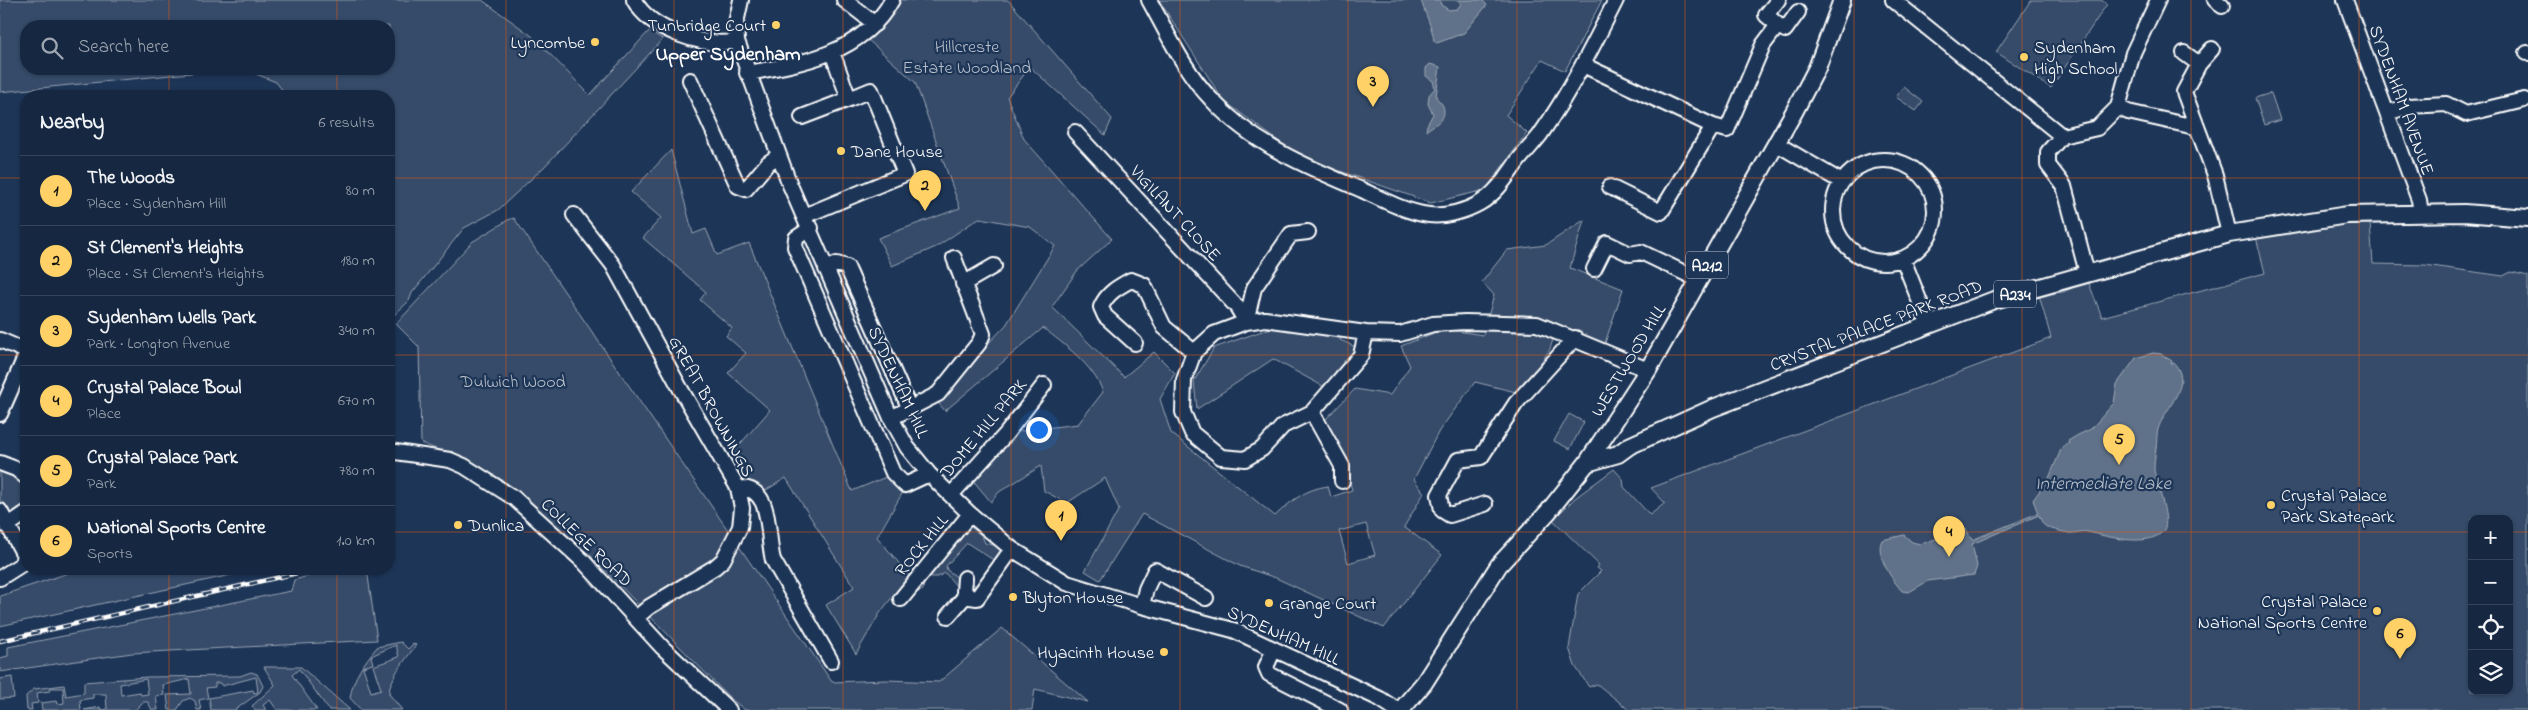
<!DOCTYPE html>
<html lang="en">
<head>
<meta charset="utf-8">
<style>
  body { margin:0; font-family:"Indie Flower",sans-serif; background:#1f3048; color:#f1f3f6 }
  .controls { position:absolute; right:15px; bottom:15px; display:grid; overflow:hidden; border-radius:10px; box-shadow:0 1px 4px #0004 }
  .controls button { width:45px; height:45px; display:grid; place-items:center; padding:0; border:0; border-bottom:1px solid #35445a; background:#162841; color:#f1f3f6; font:25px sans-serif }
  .you { position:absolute; left:1038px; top:429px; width:18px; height:18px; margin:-12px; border:4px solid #fff; border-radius:50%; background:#1a73e8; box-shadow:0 0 0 8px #1a73e833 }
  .badge { display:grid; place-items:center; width:32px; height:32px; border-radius:50%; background:#ffd166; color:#111; font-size:16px; font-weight:700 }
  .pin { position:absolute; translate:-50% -41px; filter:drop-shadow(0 1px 2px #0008) }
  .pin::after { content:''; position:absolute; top:26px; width:18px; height:15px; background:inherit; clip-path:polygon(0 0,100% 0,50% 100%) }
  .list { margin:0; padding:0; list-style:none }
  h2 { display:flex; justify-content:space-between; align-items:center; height:65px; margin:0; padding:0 20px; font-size:21px }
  h2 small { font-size:16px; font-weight:400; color:#9ea6b1 }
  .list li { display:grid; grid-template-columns:32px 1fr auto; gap:15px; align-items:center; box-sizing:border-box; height:70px; padding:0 20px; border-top:1px solid #35445a }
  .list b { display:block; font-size:19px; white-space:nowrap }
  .list p { margin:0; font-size:16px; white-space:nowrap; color:#9ea6b1 }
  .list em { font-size:16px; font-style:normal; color:#9ea6b1 }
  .icon { flex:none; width:28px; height:28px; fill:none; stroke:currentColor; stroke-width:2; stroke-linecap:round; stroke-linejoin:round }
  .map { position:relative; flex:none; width:2528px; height:710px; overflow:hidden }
  .search { position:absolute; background:#162841; box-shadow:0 1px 4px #0004; left:20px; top:20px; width:375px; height:55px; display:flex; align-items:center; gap:12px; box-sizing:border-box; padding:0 18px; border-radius:20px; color:#9ea6b1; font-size:19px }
  .panel { position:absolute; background:#162841; box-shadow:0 1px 4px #0004; left:20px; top:90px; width:375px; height:485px; border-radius:20px }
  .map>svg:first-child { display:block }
  .green { fill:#364b69; stroke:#9aa5b4; fill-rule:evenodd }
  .water { fill:#617289; stroke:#a0aab8 }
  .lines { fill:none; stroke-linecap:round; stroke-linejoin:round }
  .minor-casing { stroke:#fff; stroke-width:18 }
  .major-casing { stroke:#fff; stroke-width:20 }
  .minor { stroke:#1d3557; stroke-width:14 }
  .major { stroke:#1d3557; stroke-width:16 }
  .rail-casing { stroke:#fff; stroke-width:4.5 }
  .rail { stroke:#1d3557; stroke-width:2.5; stroke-dasharray:8; stroke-linecap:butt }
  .grid { fill:none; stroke:#e8590c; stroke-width:1; stroke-opacity:0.55 }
  .poi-dot { fill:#ffd166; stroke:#1d3557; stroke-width:2 }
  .labels { text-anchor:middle; stroke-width:4.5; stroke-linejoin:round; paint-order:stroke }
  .shield { fill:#1d3557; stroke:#bbc2cd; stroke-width:1 }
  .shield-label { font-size:16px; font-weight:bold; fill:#fff }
  .poi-label { font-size:18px; fill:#fff; stroke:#1d3557; text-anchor:start }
  .park-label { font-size:18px; fill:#b9c0ca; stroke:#1d3557 }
  .street-label { font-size:18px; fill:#fff; stroke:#1d3557 }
  .water-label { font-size:19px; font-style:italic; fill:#b8c0ca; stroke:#1d3557 }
  .quarter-label { font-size:20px; font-weight:bold; fill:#fff; stroke:#1d3557 }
</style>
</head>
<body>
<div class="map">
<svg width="2528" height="710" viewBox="0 0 2528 710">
  <rect width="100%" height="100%" fill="#1d3557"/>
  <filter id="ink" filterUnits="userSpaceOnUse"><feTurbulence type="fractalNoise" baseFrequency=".02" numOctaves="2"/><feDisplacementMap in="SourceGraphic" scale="10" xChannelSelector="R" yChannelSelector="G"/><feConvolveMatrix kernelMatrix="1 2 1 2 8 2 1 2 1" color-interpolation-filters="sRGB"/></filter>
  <g filter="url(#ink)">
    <path class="green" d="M0,0H482L532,36L590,95L649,31L663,39L545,166L498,210L464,228L412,293L409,301L392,317L389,311V96H287L276,82L251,72L211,71L0,92ZM26,26H389V69H26Z
      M901,0H1008L1112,119L1105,135L1030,67L1007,97L1024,139L1112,239L1077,271L1052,307L1124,377L1154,352L1175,373L1160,399L1171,433L1275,516C1291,501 1305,489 1328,486L1331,497L1352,490L1345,466L1322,423L1355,389L1390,395L1410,366L1401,346L1444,329L1483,335L1494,295L1482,282L1507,250L1546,245L1584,220L1570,268L1623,289L1604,346L1557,327L1550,349L1520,393L1475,382L1439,431L1414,479L1424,493L1404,527L1442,555L1384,628L1276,578L1240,566L1142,514L1100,580L1085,571L1119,509L1105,478L1067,503L1044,491L1041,466L999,492L991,502L971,478L1013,432L1078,424L1103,392C1093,365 1065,345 1043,328L945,411L935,399L1006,325L1055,246L1030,227L979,218L936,247L892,266L878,238L960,208L915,82L867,39L896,8ZM1366,524L1375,555L1348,563L1339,531Z
      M1159,0H1602L1565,71L1542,60L1506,115L1527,133L1485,190L1431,203L1300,157L1223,100Z
      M2031,0H2101L2107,4L2051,88L1996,52Z
      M1904,87L1923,102L1916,111L1896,97Z
      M2271,93L2280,120L2264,125L2255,98Z
      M671,150L693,234L706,229L717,255L749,243L852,491L886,477L903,492L877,537L909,575L880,613L856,654L826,605L854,587L786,478L763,492L736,475L727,459L770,410L728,373L746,353L726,336L732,328L700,300L706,292L643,238L661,218L631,192Z
      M514,218L832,682L886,680L939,682L1002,628L1088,702L1035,689L1032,710H745L730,698L592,557L512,494L463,460L421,443L419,347L396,324L472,242L508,220Z
      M2370,223L2373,264L2425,265L2503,276L2511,272L2528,276V710H1629L1597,684L1589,687L1575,666L1569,648L1578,594L1601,571L1597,568L1599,565L1553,520L1575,498L1614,469L1623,479L1624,487L1650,515L1665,503L1651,488L2051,338L2039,295L2063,292L2088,281L2102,317L2265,273L2256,237L2335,225ZM2472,519H2509V691H2472Z
      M1279,325L1341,336L1340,340L1365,351L1328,389L1273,359L1197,409L1194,381L1214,348Z
      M1569,414L1584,422L1570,449L1554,441Z
      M0,466L26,481V507L7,517L0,503Z
      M966,523L982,536L985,543L998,546L1001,552L989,574L972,593L968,580L976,586L995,561L967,543L946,566L947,570L961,580L958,588L945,573L937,577H925L923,590L911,595Z
      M80,569H258L0,626V596Z
      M334,569H367L377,640L132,653L0,672V658L8,656V647L291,591L294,580Z
      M401,642L408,649L413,644L416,645L397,671L390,686L389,694L402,710H361L350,698C353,677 364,663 377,647ZM396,645L399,657L373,666L381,689L371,692L363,667L373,664L371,656Z
      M264,667H301L350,710H329L299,669L292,675L317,710H277L270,700L263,705L266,710H255L252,706L275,685Z
      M251,672L257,674L263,686L260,692L235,710H211L209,698L253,690L254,693L258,692L256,677L222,686L220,683H215V687L206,688L208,698L199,700L201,710H197L195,701L190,698L183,701L177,710H169L167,695L191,694L189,679L163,685L164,695L156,696L158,710H152L148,702H143L135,710H84L100,707L101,710L107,709L106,694H93V698L80,700L81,710H42L41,703L57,701L58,704L64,703L63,688H50V691L37,693L38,703L31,704L32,710H27L26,696L34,689L64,685L66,696L84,693V682L147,677L240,676ZM146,679L148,694L141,695L140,692L121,695L120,684Z
      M12,677L14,698L0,699V679Z"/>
    <path class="water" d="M1421,0H1440L1441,5L1449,10L1457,9L1461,4L1459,0H1482L1487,5L1464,33L1437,43L1434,41C1432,26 1425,14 1421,0Z
      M1430,64L1440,67L1436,96C1437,101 1441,101 1443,106C1448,120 1434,124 1426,131L1427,125L1433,114L1428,104L1429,95L1435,88L1433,81L1426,76V68Z
      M2153,353L2161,354L2172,361L2171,364L2174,363C2196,387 2158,413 2157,435C2157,446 2154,458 2154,469C2155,480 2171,519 2164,530C2150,549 2105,536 2088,532C2082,530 2075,534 2069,533C2064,532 2047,529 2044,525C2042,523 2040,518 2039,515L1972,544L1977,566L1974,575L1928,581L1909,592L1902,591C1893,581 1874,554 1882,540L1904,535L1912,542L1920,544L1966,529L1972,540L2038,513L2033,500L2049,478L2062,447L2067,443L2069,444L2068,441L2078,435L2091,429L2114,403L2117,384L2136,358Z"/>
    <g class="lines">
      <defs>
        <path id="minor" d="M634,0C650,30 703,48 737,41
          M741,0L736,23L737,41L790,185L891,418L907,447L929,474L970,514L1012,549L1067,583L1142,606L1233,630L1380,699L1397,710
          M844,0L875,24
          M1149,0C1168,34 1184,71 1211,99C1252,144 1307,167 1362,190C1383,200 1406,212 1429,215C1446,217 1466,211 1480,203C1496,194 1507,176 1518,161C1525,152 1533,144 1540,135C1570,92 1593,46 1616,0
          M1893,0L2062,136
          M2215,0L2222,6
          M2345,0L2419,200L2421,213
          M1778,25L1785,30L1798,12
          M2212,49L2199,64L2184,92L2215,175L2229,234
          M2184,53L2199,64
          M2527,53H2528
          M1583,65L1713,126L1661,212L1610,187
          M747,73C802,64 863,53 892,0
          M690,80L738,186L746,189L768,163L778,156
          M2118,107L2128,112L2195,127
          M2387,113L2409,106L2446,104L2466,114L2524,100
          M802,117L849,99
          M1713,126L1727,130L1763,45L1778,25L1766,15L1778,0
          M1075,132L1237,307L1246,322
          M1777,144L1842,182
          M1833 211a51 51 0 1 1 102 0a51 51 0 1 1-102 0Z
          M574,215L613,265L680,388L738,488L742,508L740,527L723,560L715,567L649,607L636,618
          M804,216L905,174L871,90L849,99L832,52
          M811,228L796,238L795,247L893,473L905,485L929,474
          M1903,259L1929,325
          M826,269L837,264L847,267L909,407
          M1594,269L1607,243L1630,254L1641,252L1699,280
          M2087,273L2064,186L2048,165V152L2062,136L2097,128L2118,107L2133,53L2158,0
          M963,284L994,266
          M1246,322L1254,288L1291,234L1308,232
          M1366,333L1361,355L1312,412L1283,426L1262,449L1245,459L1221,457L1192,433L1183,412L1184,380L1194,352L1214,334L1246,322L1265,319L1366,333L1400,334L1433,324L1465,322L1537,324L1648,370
          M0,340L26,351
          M1135,343L1105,316L1101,307C1107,293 1118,287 1131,280L1144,285L1164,327L1194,352
          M1312,412L1342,466V481
          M0,414L26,355
          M891,418L938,394L979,343L983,334L954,258
          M389,451L450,460L464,466L514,498L583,561L662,647L729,710
          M0,463L16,469L26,477
          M738,488C774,486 766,535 773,560L831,661
          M951,495L1006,434L1044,385
          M1485,504L1450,515L1442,510L1439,495L1458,460L1481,457L1516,403L1575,338
          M0,511L24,555L22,564L0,578
          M7,526L26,513
          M965,578L964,592L970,597L977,598L1012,549
          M901,599L970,514
          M1142,606L1146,589L1155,570L1206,598
          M948,616L967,594
          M1274,649L1266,667L1269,674L1340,710"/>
        <path id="major" d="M1587,463L1618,454L1629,446L1713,408L1994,300L2229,234L2347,215L2464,213L2528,218
          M1401,710L1424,683L1499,565L1548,512L1587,463L1648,370L1794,112L1817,68L1842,0"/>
      </defs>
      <use href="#minor" class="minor-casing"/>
      <use href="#major" class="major-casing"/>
      <use href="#minor" class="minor"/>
      <use href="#major" class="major"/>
      <defs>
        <path id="rail" d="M0,641L315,569"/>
      </defs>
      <use href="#rail" class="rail-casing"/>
      <use href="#rail" class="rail"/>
    </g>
  </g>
  <path class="grid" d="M169,0V26M337,0V26M506,0V710M674,0V710M843,0V710M1011,0V710M1180,0V710M1348,0V710M1517,0V710M1685,0V710M1854,0V710M2022,0V710M2191,0V710M2359,0V710M169,69V96M337,69V96M0,178H26M389,178H2528M0,355H26M389,355H2528M0,532H26M389,532H2472M2509,532H2528M169,569V710M337,569V710"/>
  <g class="poi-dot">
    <circle cx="776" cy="25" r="5"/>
    <circle cx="595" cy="42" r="5"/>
    <circle cx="2024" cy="57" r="5"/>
    <circle cx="841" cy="151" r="5"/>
    <circle cx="2271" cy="505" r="5"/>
    <circle cx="458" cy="525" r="5"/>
    <circle cx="1013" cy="597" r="5"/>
    <circle cx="1269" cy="603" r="5"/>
    <circle cx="2377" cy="611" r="5"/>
    <circle cx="1164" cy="652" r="5"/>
  </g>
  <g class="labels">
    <g class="shield">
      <rect x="1686" y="251.5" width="42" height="27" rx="4"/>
      <rect x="1994" y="280.5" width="42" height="27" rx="4"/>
    </g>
    <g class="shield-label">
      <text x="1707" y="271">A212</text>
      <text x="2015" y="300">A234</text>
    </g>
    <g class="poi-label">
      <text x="766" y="31" text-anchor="end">Tunbridge Court</text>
      <text x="585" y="48" text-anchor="end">Lyncombe</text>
      <text x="2034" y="53">Sydenham<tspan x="2034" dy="21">High School</tspan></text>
      <text x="851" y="157">Dane House</text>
      <text x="2281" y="501">Crystal Palace<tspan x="2281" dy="21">Park Skatepark</tspan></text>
      <text x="468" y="531">Dunlica</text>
      <text x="1023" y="603">Blyton House</text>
      <text x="2367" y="607" text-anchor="end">Crystal Palace<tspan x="2367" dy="21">National Sports Centre</tspan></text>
      <text x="1279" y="609">Grange Court</text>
      <text x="1154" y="658" text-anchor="end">Hyacinth House</text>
    </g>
    <g class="park-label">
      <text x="967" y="52">Hillcreste<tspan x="967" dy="21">Estate Woodland</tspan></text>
      <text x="513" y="387">Dulwich Wood</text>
    </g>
    <g class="street-label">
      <text transform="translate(2402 100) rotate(70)" y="6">SYDENHAM AVENUE</text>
      <text transform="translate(1176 213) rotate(47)" y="6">VIGILANT CLOSE</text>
      <text transform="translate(1876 325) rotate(-21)" y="6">CRYSTAL PALACE PARK ROAD</text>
      <text transform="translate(1628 360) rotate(-59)" y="6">WESTWOOD HILL</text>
      <text transform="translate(899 382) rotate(65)" y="6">SYDENHAM HILL</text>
      <text transform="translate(712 406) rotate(61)" y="6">GREAT BROWNINGS</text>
      <text transform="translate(983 428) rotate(-50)" y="6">DOME HILL PARK</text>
      <text transform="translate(587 542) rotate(44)" y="6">COLLEGE ROAD</text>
      <text transform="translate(921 545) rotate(-51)" y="6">ROCK HILL</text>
      <text transform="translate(1284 635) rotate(24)" y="6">SYDENHAM HILL</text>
    </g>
    <g class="water-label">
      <text x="2103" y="489">Intermediate Lake</text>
    </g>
    <g class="quarter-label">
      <text x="728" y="60">Upper Sydenham</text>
    </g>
  </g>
</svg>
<div class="controls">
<button>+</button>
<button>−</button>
<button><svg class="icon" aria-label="locate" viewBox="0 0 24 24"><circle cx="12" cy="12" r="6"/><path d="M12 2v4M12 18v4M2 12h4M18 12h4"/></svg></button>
<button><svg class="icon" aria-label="layers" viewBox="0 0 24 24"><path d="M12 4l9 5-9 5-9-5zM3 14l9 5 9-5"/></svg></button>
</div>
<div class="you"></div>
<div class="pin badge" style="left:1061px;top:541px">1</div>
<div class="pin badge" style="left:925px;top:211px">2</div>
<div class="pin badge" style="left:1373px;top:107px">3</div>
<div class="pin badge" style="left:1949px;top:557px">4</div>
<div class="pin badge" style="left:2119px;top:465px">5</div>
<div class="pin badge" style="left:2400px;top:659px">6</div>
<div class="search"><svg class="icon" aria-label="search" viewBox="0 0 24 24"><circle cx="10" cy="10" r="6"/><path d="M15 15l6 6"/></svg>Search here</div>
<section class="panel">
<h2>Nearby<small>6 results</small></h2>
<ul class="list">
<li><span class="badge">1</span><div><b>The Woods</b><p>Place · Sydenham Hill</p></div><em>80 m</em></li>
<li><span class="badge">2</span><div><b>St Clement's Heights</b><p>Place · St Clement's Heights</p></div><em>180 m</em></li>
<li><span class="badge">3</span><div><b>Sydenham Wells Park</b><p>Park · Longton Avenue</p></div><em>340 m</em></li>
<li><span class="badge">4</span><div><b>Crystal Palace Bowl</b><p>Place</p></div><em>670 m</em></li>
<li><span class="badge">5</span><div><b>Crystal Palace Park</b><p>Park</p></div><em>780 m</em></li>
<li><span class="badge">6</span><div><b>National Sports Centre</b><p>Sports</p></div><em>1.0 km</em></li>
</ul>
</section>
</div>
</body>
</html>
